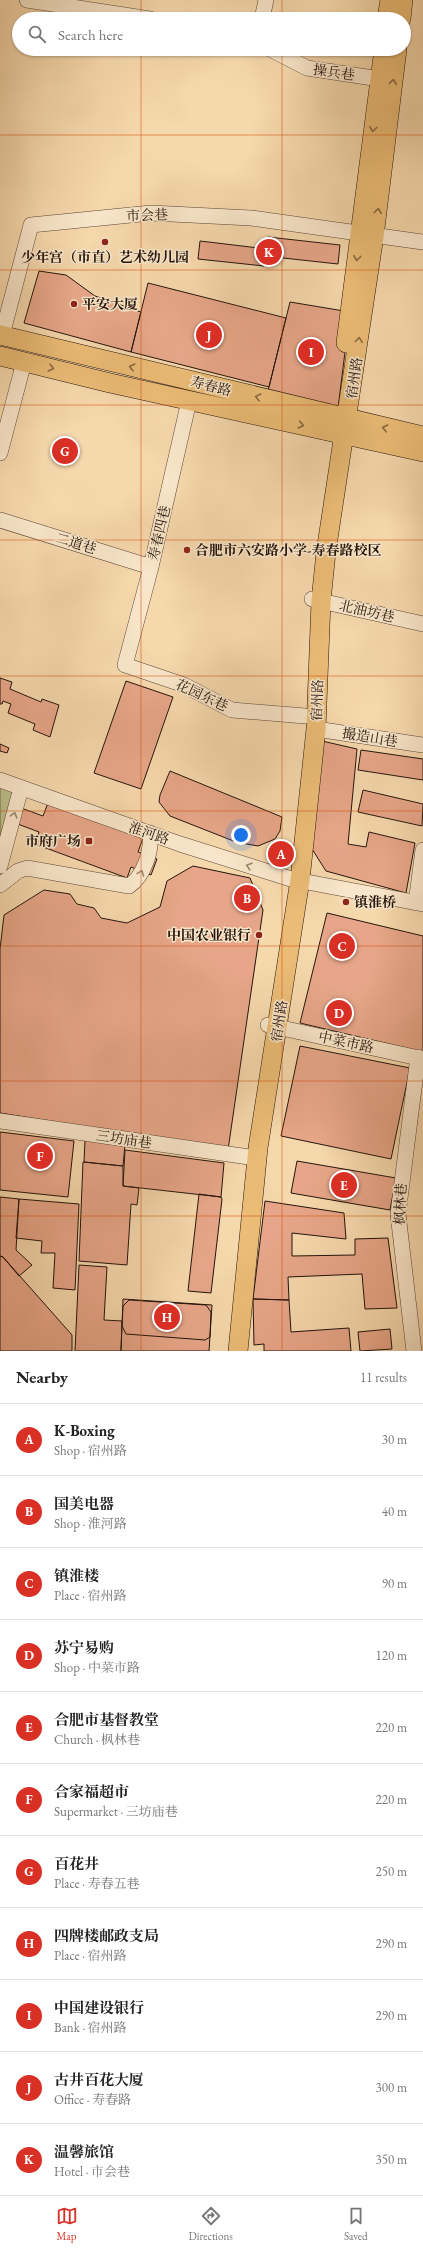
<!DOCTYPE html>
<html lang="en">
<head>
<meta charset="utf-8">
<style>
  body { margin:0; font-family:"EB Garamond","Noto Serif SC",serif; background:#f6f6f6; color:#222 }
  .you { position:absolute; left:241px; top:835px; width:14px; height:14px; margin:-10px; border:3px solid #fff; border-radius:50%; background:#1a73e8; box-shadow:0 0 0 6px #1a73e833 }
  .badge { display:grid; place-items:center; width:26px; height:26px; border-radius:50%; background:#d93025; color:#fff; font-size:13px; font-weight:700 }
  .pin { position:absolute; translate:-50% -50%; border:2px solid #fff; box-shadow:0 1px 4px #0006 }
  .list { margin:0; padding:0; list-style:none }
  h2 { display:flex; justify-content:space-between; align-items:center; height:52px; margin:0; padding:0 16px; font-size:17px }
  h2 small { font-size:13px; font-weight:400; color:#767676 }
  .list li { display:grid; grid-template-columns:26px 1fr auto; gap:12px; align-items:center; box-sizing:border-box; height:72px; padding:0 16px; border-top:1px solid #e0e0e0 }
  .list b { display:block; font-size:15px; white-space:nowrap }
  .list p { margin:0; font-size:13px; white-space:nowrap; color:#767676 }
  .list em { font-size:13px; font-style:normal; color:#767676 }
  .icon { flex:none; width:22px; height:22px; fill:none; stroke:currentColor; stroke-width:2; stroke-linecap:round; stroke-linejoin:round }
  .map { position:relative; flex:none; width:423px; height:1351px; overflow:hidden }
  .search { position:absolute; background:#fff; box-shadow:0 1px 3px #0004; left:12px; right:12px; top:12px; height:44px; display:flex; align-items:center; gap:10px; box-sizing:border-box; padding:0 14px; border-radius:22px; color:#767676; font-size:15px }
  .sheet { height:844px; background:#fff }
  nav { display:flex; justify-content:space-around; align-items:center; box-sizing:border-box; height:56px; border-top:1px solid #e0e0e0; background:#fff; font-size:11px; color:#767676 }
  nav a { display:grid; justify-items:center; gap:2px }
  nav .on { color:#d93025 }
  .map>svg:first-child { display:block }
  .green { fill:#bdbe89; stroke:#71694a }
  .building { fill:#e7a689; stroke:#25140b }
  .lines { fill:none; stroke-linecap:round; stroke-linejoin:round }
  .minor-casing { stroke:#594534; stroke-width:16 }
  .major-casing { stroke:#25140b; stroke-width:20 }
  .minor { stroke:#f9e6ca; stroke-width:15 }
  .major { stroke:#ebbc76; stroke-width:19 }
  .oneway { stroke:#886840 }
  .oneway2 { stroke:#9a8874 }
  .grid { fill:none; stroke:#d4520c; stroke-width:1; stroke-opacity:0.55 }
  .poi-dot { fill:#8f2418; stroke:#f9e6ca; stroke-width:1.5 }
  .labels { text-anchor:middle; stroke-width:3; stroke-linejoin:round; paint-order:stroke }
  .street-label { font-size:14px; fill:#25140b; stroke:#f9e6ca }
  .poi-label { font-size:14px; font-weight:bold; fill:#25140b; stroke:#f9e6ca; text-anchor:start }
</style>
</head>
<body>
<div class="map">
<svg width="423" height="1351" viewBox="0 0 423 1351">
  <rect width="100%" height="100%" fill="#f6d8ad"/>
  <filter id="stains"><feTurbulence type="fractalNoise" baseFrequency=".005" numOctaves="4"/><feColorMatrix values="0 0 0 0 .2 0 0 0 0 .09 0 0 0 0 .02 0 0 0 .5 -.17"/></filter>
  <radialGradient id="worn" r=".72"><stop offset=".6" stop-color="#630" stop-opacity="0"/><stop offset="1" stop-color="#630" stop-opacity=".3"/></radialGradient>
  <path class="green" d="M0,780L21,788L0,866Z"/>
  <path class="building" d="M268,237L340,245L338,264L265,256L264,266L198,259L200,241L267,249Z
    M39,271L66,275L95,296L141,312L131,352L24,323Z
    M148,283L286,318L269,387L131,352Z
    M290,302L350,312L337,416L266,399Z
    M0,678L12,682L10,689L41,702L42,699L59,705L50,737L33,730L35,724L8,713L11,704L3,701L2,704H0Z
    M126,681L173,697L141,789L94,773Z
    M322,741L357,749L348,844L366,847L369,832L415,843L406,893L326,871L312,849Z
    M0,744L9,748L7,753L0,751Z
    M361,750L423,759V780L358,770Z
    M170,771L282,817L280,831L275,839L258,846L236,842L170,816L159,802L160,795Z
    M363,790L423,804L422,826L358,812Z
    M48,803L143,838L138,852L157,859L151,875L131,867L127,878L35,844L39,832L7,820L13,805L43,816Z
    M193,866L250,878L263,910L228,1150L0,1113V949L4,915L44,890L70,894L77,904L94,908L101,918L127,923L160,907L167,881Z
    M327,913L423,936V1052L300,1023Z
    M300,1046L410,1068L391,1159L281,1136Z
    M0,1132L74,1141L68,1197L0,1190Z
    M85,1140L125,1145L123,1166L84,1162Z
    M125,1150L224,1163L221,1197L123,1186Z
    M297,1161L396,1178L390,1210L291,1193Z
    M83,1162L123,1166V1186L139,1188L137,1205L131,1204L127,1265L79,1261Z
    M199,1194L221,1197L222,1199L211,1293L188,1291Z
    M0,1197L19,1199L16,1250L32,1265L19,1276L3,1257L0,1256Z
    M19,1199L79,1204L75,1290L53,1288L55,1253H41L42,1241L16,1238Z
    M265,1201L344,1213L346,1239L292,1233V1256L355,1255V1239L388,1238L397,1308L365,1309L362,1274L288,1277L289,1300L253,1299Z
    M0,1256L3,1257L72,1335V1351H0Z
    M79,1265L107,1267L104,1320L122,1321L121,1351H75Z
    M123,1299L212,1305L209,1351H121Z
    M253,1299L289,1300L291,1332L349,1328L351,1351H264V1344L254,1345Z
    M129,1300L206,1305L211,1312L210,1337L205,1340L126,1334L122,1326L123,1306Z
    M390,1329L392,1349L360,1351L358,1332Z"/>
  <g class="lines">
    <defs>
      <path id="minor" d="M27,0L150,19
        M262,19L266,0
        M270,49L307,68L380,79
        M2,335L31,225L151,213L251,218L423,242
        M189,401L151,567L125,665L184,685L232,710L305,716
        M0,453L24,362
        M0,520L151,567
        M312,599L423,624
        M316,729L423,745
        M0,780L180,844L291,879L423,904
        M0,866L21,788
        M0,885L18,871L27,868L129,886C144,876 152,851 150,833
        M416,903L423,850
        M268,1025L423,1059
        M0,1121L249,1157
        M414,1351L398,1214L418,1057"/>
      <path id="major" d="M387,19L390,0
        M401,19L403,0
        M0,335L423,436
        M346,343L384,49
        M0,356L110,383L423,452
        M238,1351L258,1148L300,880L316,729L321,601L326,552L374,236L397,49"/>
    </defs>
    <use href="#minor" class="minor-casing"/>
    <use href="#major" class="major-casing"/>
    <use href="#minor" class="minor"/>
    <use href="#major" class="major"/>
  </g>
  <defs><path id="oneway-chevron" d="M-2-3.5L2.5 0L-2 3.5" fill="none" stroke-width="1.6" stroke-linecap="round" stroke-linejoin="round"/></defs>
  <g class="oneway">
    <use href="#oneway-chevron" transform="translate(393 82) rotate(-83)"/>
    <use href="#oneway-chevron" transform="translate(373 129) rotate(97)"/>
    <use href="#oneway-chevron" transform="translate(378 211) rotate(-83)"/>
    <use href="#oneway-chevron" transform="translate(357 258) rotate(97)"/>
    <use href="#oneway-chevron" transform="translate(359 340) rotate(-82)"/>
    <use href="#oneway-chevron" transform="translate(132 367) rotate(-166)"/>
    <use href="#oneway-chevron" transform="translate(51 368) rotate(14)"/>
    <use href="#oneway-chevron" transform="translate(258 397) rotate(-166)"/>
    <use href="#oneway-chevron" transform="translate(301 425) rotate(12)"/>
    <use href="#oneway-chevron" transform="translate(385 428) rotate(-168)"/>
  </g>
  <g class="oneway2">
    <use href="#oneway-chevron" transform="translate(14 815) rotate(-75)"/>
    <use href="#oneway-chevron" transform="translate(249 866) rotate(-163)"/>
    <use href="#oneway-chevron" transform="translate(141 873) rotate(-70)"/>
  </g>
  <path class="grid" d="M141,0V19M282,0V19M141,49V1351M282,49V1351M0,135H423M0,270H423M0,405H423M0,540H423M0,676H423M0,811H423M0,946H423M0,1081H423M0,1216H423"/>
  <g class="poi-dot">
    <circle cx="105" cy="242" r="4"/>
    <circle cx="74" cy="304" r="4"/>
    <circle cx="187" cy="550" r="4"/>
    <rect x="85" y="837" width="8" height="8" rx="2"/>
    <circle cx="346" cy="902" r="4"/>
    <circle cx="259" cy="935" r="4"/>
  </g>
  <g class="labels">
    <g class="street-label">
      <text transform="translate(334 72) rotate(8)" y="5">操兵巷</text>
      <text transform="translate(147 215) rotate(-2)" y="5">市会巷</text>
      <text transform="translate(354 378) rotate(-82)" y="5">宿州路</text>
      <text transform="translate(211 386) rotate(14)" y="5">寿春路</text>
      <text transform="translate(159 533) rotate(-77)" y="5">寿春四巷</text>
      <text transform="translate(76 543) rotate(17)" y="5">二道巷</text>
      <text transform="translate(367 611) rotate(13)" y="5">北油坊巷</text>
      <text transform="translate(202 695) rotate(25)" y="5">花园东巷</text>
      <text transform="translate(317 700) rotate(-88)" y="5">宿州路</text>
      <text transform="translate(370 737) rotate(9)" y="5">撮造山巷</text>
      <text transform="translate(149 833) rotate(19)" y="5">淮河路</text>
      <text transform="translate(279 1021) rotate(-81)" y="5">宿州路</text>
      <text transform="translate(346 1042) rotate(12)" y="5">中菜市路</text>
      <text transform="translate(124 1139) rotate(8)" y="5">三坊庙巷</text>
      <text transform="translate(400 1204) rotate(-87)" y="5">枫林巷</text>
    </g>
    <g class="poi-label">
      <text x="105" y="262" text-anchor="middle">少年宫（市直）艺术幼儿园</text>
      <text x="82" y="309">平安大厦</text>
      <text x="195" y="555">合肥市六安路小学-寿春路校区</text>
      <text x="81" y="846" text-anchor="end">市府广场</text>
      <text x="354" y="907">镇淮桥</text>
      <text x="251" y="940" text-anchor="end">中国农业银行</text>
    </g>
  </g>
  <rect width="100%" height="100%" filter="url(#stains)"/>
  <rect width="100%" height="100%" fill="url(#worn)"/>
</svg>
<div class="you"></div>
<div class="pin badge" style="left:281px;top:854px">A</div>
<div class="pin badge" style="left:247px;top:898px">B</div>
<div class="pin badge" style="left:342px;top:946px">C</div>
<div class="pin badge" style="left:339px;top:1013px">D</div>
<div class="pin badge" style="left:344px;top:1185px">E</div>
<div class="pin badge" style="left:40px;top:1156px">F</div>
<div class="pin badge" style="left:65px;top:451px">G</div>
<div class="pin badge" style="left:167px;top:1317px">H</div>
<div class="pin badge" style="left:311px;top:352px">I</div>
<div class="pin badge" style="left:209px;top:335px">J</div>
<div class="pin badge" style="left:269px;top:252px">K</div>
<div class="search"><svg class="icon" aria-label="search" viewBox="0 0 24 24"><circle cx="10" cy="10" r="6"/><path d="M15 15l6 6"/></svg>Search here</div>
</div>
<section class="sheet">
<h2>Nearby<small>11 results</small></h2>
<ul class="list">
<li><span class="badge">A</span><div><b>K-Boxing</b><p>Shop · 宿州路</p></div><em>30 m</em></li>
<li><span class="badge">B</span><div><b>国美电器</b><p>Shop · 淮河路</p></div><em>40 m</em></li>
<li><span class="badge">C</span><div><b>镇淮楼</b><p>Place · 宿州路</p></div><em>90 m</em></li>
<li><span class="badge">D</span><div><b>苏宁易购</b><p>Shop · 中菜市路</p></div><em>120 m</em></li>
<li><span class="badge">E</span><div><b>合肥市基督教堂</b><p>Church · 枫林巷</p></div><em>220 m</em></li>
<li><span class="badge">F</span><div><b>合家福超市</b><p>Supermarket · 三坊庙巷</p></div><em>220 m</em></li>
<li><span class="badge">G</span><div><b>百花井</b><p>Place · 寿春五巷</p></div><em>250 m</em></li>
<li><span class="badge">H</span><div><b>四牌楼邮政支局</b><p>Place · 宿州路</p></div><em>290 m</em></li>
<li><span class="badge">I</span><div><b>中国建设银行</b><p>Bank · 宿州路</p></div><em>290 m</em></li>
<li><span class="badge">J</span><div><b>古井百花大厦</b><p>Office · 寿春路</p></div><em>300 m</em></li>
<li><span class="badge">K</span><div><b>温馨旅馆</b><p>Hotel · 市会巷</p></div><em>350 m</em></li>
</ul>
</section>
<nav>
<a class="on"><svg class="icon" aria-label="map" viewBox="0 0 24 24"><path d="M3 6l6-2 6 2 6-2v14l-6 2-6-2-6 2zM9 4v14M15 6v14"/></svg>Map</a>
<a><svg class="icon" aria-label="directions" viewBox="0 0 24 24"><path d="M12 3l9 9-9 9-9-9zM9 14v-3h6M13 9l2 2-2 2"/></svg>Directions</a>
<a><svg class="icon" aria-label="saved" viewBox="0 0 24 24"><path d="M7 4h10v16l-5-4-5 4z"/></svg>Saved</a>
</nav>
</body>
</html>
